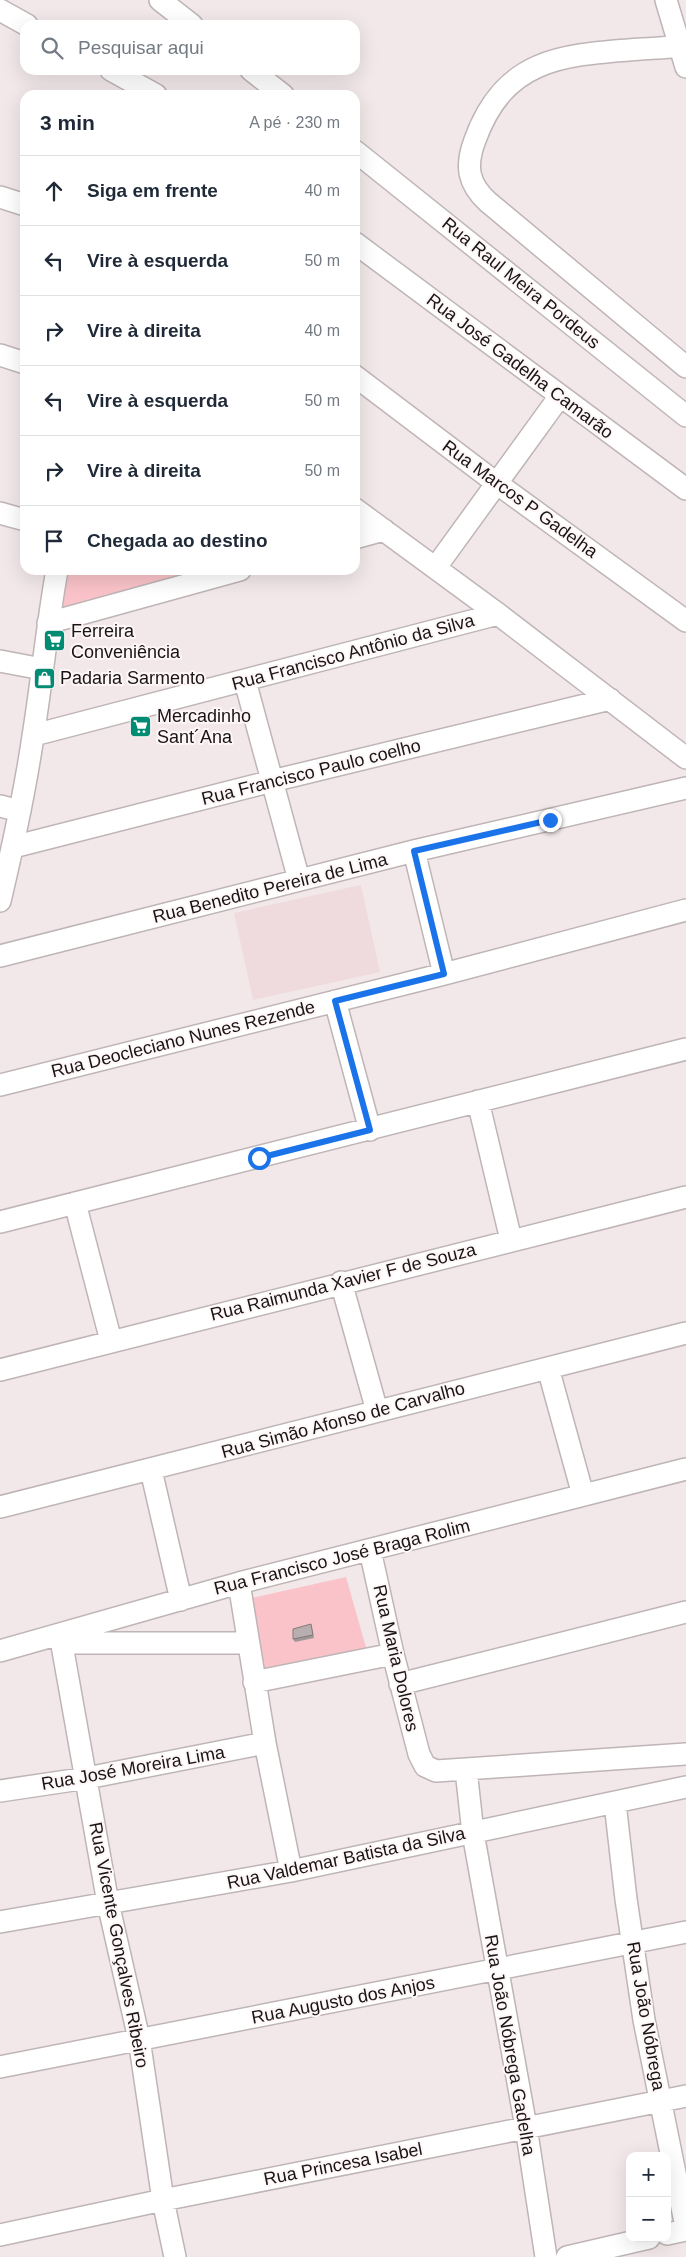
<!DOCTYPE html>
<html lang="pt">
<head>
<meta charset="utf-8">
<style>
  body { margin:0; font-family:Arial,sans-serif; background:#f2f2f3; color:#1f2937 }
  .controls { position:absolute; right:15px; bottom:15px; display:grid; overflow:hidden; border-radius:10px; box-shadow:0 5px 20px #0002 }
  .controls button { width:45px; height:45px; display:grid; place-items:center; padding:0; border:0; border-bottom:1px solid #e0e1e3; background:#fff; color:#1f2937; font:25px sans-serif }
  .stop { position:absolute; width:15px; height:15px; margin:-11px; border:4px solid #1a73e8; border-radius:50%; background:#fff }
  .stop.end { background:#1a73e8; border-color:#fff; box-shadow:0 1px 5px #0008 }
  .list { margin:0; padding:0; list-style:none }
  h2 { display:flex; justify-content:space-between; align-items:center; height:65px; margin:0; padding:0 20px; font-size:21px }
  h2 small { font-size:16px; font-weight:400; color:#747a83 }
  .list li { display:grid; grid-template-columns:32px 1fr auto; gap:15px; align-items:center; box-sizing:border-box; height:70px; padding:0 20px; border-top:1px solid #e0e1e3 }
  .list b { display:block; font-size:19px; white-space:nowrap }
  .list em { font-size:16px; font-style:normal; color:#747a83 }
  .icon { flex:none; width:28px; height:28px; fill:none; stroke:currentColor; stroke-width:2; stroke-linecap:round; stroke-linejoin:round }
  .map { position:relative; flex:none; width:686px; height:2257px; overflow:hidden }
  .search { position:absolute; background:#fff; box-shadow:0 5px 20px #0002; left:20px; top:20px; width:340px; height:55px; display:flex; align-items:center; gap:12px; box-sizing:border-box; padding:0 18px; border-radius:15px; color:#747a83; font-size:19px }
  .panel { position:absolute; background:#fff; box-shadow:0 5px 20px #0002; left:20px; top:90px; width:340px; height:485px; border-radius:15px }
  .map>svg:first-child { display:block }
  .built { fill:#efdbdd }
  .green { fill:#fac3c9 }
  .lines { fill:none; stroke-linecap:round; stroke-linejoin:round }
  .street-casing { stroke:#bfb5b6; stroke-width:24 }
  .street { stroke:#fff; stroke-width:21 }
  .wall { fill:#9e9696 }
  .building { fill:#b8aeaf; stroke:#817a7a }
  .route { stroke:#1a73e8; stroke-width:6 }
  .labels { text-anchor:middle; stroke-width:4; stroke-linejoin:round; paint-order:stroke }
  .street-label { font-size:18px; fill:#181515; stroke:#fef6f7 }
  .poi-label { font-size:18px; fill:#181515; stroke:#fef6f7; text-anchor:start }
</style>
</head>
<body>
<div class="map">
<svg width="686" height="2257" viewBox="0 0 686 2257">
  <rect width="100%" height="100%" fill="#f2e8e9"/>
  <path class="built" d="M361,885L380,972L253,1000L234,913Z"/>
  <path class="green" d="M60,570H249L50,622Z
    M346,1577L367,1651L254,1674L243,1600Z"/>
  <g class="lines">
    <defs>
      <path id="street" d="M160,0L192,25
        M666,0L686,67
        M0,10L27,25
        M686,45C671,48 656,48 641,49C563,55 505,57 475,140C465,166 468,184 488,202L686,367
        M111,70L156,95
        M251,70L283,95
        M355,151L686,416
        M0,197L25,205
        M355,243L686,489
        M0,355L25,363
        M355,376L495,482L686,621
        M355,509L498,614L686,758
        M0,513L25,520
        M355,538L384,530
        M436,567L560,396
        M48,623L240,570
        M0,661L42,669
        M245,681L299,880
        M34,735L498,614
        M0,806L20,811
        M13,847L272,781L610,699
        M414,851L444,974
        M0,901C13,846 25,792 33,736C42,681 47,625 57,570
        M0,956L414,851L686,788
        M335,1001L370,1130
        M0,1085L444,974L686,910
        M478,1101L511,1240
        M75,1203L111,1341
        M0,1222L686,1049
        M341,1282L377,1411
        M548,1368L583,1495
        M0,1370L686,1197
        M151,1470L181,1600
        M0,1507L686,1333
        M370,1550L393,1654L419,1754L425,1766L436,1771L686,1754
        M239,1583L265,1743L291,1871
        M60,1634L108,1903L139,2039L163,2200L175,2257
        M62,1643H247
        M0,1651L239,1583L686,1469
        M254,1682L393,1654
        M400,1684L686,1612
        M466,1770L473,1833L526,2127L546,2257
        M0,1791L87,1778L265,1743
        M615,1803L626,1899L644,2020L686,2227
        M0,1922L291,1871L686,1787
        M0,2067L686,1932
        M667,2234L686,2230
        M0,2235L163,2200L686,2096
        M567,2257L649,2238"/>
    </defs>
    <use href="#street" class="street-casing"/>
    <use href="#street" class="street"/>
  </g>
  <path class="wall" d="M312,1628L314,1638L295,1642L293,1639Z"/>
  <path class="building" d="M311,1624L313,1635L293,1639V1629Z"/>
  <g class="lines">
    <path class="route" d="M259,1158L370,1130L335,1001L444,974L414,851L550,820"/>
  </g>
  <defs>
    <symbol id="supermarket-square" viewBox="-11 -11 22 22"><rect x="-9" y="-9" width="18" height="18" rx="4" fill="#008b73" stroke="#fef6f7"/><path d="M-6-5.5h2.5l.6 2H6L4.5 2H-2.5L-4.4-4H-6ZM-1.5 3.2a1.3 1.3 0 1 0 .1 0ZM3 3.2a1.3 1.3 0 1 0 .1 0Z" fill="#fff"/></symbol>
    <symbol id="shop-square" viewBox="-11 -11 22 22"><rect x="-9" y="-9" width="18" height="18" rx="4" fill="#008b73" stroke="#fef6f7"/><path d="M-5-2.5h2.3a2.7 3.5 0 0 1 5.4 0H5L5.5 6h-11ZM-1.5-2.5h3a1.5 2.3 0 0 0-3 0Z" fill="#fff"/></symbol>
  </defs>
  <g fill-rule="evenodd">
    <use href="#supermarket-square" x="42" y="628" width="25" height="25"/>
    <use href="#shop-square" x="32" y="666" width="25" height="25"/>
    <use href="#supermarket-square" x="128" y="714" width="25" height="25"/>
  </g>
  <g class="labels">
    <g class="street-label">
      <text transform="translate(521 283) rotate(39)" y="6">Rua Raul Meira Pordeus</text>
      <text transform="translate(520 366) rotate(37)" y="6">Rua José Gadelha Camarão</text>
      <text transform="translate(520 499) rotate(36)" y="6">Rua Marcos P Gadelha</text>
      <text transform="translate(353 652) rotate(-15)" y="6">Rua Francisco Antônio da Silva</text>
      <text transform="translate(311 772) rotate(-14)" y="6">Rua Francisco Paulo coelho</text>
      <text transform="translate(270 888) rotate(-14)" y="6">Rua Benedito Pereira de Lima</text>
      <text transform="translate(183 1039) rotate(-14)" y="6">Rua Deocleciano Nunes Rezende</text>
      <text transform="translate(343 1282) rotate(-14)" y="6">Rua Raimunda Xavier F de Souza</text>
      <text transform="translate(343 1420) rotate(-15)" y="6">Rua Simão Afonso de Carvalho</text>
      <text transform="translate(342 1557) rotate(-14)" y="6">Rua Francisco José Braga Rolim</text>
      <text transform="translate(396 1658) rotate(77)" y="6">Rua Maria Dolores</text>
      <text transform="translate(133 1768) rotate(-10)" y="6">Rua José Moreira Lima</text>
      <text transform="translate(346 1858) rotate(-12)" y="6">Rua Valdemar Batista da Silva</text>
      <text transform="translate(119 1945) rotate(79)" y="6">Rua Vicente Gonçalves Ribeiro</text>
      <text transform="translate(343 2000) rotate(-11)" y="6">Rua Augusto dos Anjos</text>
      <text transform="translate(646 2016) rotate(80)" y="6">Rua João Nóbrega</text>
      <text transform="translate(510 2045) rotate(80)" y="6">Rua João Nóbrega Gadelha</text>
      <text transform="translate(343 2164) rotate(-11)" y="6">Rua Princesa Isabel</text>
    </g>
    <g class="poi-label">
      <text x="71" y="637">Ferreira<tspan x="71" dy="21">Conveniência</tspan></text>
      <text x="60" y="684">Padaria Sarmento</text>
      <text x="157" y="722">Mercadinho<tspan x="157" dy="21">Sant´Ana</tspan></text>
    </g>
  </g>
</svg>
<div class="controls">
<button>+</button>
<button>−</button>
</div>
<div class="stop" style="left:259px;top:1158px"></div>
<div class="stop end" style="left:550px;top:820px"></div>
<div class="search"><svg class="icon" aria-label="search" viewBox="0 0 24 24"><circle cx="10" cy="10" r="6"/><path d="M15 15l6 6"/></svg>Pesquisar aqui</div>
<section class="panel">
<h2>3 min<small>A pé · 230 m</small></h2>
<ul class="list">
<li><svg class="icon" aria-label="ahead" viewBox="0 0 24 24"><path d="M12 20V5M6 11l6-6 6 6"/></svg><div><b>Siga em frente</b></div><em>40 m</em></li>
<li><svg class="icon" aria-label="left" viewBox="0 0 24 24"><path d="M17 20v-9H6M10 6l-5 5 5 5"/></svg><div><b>Vire à esquerda</b></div><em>50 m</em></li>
<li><svg class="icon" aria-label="right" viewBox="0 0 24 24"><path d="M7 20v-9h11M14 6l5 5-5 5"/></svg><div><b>Vire à direita</b></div><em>40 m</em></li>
<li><svg class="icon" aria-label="left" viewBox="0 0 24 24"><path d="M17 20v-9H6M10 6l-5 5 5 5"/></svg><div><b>Vire à esquerda</b></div><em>50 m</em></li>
<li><svg class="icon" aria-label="right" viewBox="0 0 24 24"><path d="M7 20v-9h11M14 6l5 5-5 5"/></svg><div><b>Vire à direita</b></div><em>50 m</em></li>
<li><svg class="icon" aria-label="arrive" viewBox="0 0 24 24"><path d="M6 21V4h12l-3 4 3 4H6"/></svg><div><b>Chegada ao destino</b></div></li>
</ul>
</section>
</div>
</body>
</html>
